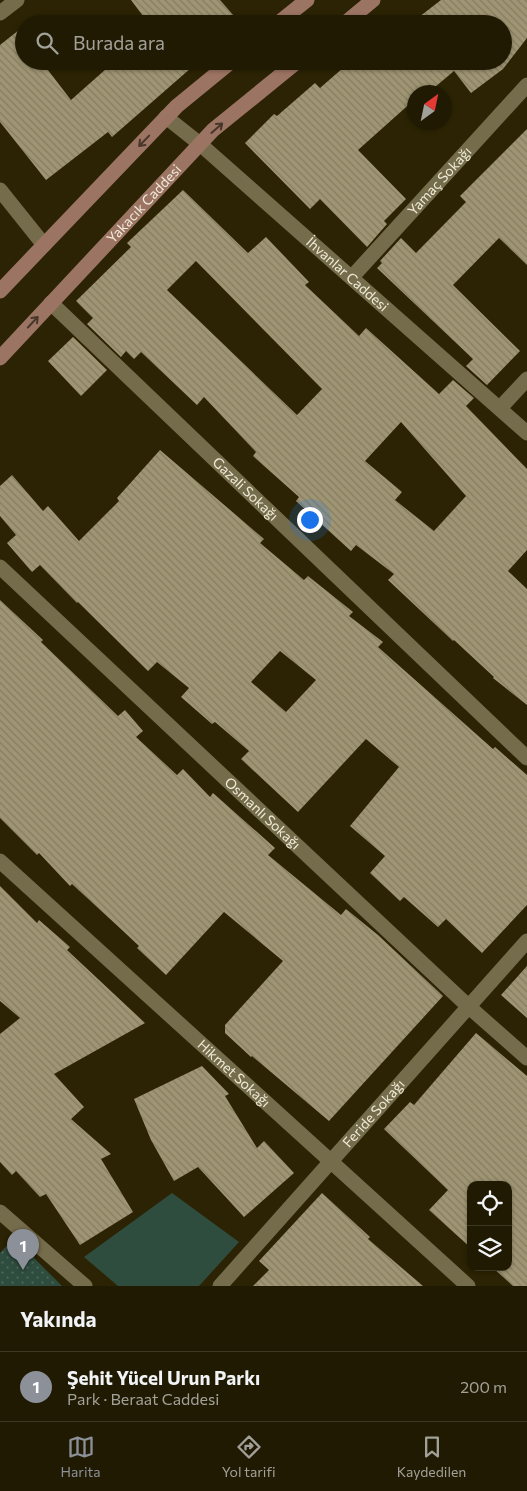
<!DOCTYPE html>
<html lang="tr">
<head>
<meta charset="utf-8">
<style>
  body { margin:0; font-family:Commissioner,sans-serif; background:#28230c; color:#f1f3f6 }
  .controls { position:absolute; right:15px; bottom:15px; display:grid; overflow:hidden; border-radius:10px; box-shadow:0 1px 4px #0004 }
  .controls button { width:45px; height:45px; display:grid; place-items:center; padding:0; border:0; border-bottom:1px solid #3d3824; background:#201a02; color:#f1f3f6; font:25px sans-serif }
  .compass { position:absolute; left:407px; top:85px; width:45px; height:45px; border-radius:50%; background:#201a02; box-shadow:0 1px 4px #0004; rotate:33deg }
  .you { position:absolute; left:309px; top:519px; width:18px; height:18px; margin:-12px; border:4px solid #fff; border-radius:50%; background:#1a73e8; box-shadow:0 0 0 8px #1a73e833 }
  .badge { display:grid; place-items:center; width:32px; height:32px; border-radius:50%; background:#8c9099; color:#fff; font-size:16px; font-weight:700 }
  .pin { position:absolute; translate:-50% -41px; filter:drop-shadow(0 1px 2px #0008) }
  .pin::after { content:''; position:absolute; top:26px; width:18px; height:15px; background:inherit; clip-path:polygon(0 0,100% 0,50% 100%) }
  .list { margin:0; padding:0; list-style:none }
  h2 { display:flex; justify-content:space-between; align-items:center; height:65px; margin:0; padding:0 20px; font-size:21px }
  h2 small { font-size:16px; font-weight:400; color:#a2a199 }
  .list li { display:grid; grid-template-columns:32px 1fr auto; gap:15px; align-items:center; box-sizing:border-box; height:70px; padding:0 20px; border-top:1px solid #3d3824 }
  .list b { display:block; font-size:19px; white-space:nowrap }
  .list p { margin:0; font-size:16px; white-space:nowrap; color:#a2a199 }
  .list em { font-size:16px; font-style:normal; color:#a2a199 }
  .icon { flex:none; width:28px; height:28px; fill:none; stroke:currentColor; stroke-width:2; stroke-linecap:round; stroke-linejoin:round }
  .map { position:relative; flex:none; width:527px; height:1286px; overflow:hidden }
  .search { position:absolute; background:#201a02; box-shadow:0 1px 4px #0004; left:15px; right:15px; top:15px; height:55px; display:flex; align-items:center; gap:12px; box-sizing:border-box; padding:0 18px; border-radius:28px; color:#a2a199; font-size:19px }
  .sheet { height:135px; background:#201a02 }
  nav { display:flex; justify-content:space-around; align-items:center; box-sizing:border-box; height:70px; border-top:1px solid #3d3824; background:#201a02; font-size:14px; color:#a2a199 }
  nav a { display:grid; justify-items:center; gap:2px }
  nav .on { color:#8c9099 }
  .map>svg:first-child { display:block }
  .grass { fill:#2f4d3f }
  .park { fill:url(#park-dots) }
  .building { fill:url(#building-back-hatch); fill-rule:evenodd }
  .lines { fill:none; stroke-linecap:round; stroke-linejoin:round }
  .street { stroke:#756c4b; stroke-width:15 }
  .secondary { stroke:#9c7464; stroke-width:15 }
  .oneway { stroke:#483629 }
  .labels { text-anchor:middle; stroke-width:5; stroke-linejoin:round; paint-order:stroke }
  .street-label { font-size:14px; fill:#f0ebd8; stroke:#100d02 }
</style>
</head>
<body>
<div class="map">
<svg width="527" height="1286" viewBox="0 0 527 1286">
  <defs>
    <pattern id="park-dots" width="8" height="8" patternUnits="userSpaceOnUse" patternTransform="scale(1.25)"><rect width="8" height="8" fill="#2f4d3f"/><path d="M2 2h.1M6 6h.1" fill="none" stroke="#4d675a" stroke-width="1.8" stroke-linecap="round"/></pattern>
    <pattern id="building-back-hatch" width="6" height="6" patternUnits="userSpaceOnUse" patternTransform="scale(1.25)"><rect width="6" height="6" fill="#9f9573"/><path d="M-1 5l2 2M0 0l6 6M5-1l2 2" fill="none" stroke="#857d64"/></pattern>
  </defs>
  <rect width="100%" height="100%" fill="#2b2303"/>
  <path class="grass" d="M172,1193L239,1242L199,1286H118L84,1257Z"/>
  <path class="park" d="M14,1238L62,1286H0V1253Z"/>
  <path class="building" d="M131,0H220L241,24H149Z
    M441,0H527V38L503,69L471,93L454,71L429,92H414V100L358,150L406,199L384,221L387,224L367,247L320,199L310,209L245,143L274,114L277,116L315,83L320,88L351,61H503V24H410Z
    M24,26V61H41L71,100L115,61H199L112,137L108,132L46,180L0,122V45Z
    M527,129V265L499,238L453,285L520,351L487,385L466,366L473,359L377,268L382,263L380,261L401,238L416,253L466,202L460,196Z
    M183,190L248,253L266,237L309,282L305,285L359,336L366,328L439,394L453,380L474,398L466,406L527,469V550L508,571L527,589V705L493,678L494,677L454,640L453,641L388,580L394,574L356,545L351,551L296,501L299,497L253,456L256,452L204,397L197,405L141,352L134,359L126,351L121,357L87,324L93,318L76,301L131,247L127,243ZM196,261L322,389L297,415L167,290ZM401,422L466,496L434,531L395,500L402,492L365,461Z
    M73,337L107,370L81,396L48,361Z
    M160,450L264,539L260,543L304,580L308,576L353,612L349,616L383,642L378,647L493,749L495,747L527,775V905L482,953L446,919L438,927L404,897L400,901L370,873L385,856L350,826L399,767L366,739L298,812L241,759L249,751L215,722L212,724L181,697L189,688L157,662L148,671L78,602L77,603L40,565L32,572L7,543L16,535L0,516V486L12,475L43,511L48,506L79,541L119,501L117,498ZM280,651L316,680L286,712L251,682Z
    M0,600L43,640L41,642L118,716L125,710L143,731L136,737L177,775L183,769L210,797L213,793L275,848L268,855L341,915L346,909L378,935L443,996L329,1121L252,1056L251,1057L225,1033V1025L283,961L224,912L166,975L137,948L139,946L122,930L72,884L70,886L39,853L37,855L0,818Z
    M0,886L37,923L39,920L70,947L67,950L145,1023L54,1074L84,1107L71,1119L111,1154L101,1159L133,1212L80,1245L46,1194L40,1197L16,1171L12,1175L0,1162V1034L20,1018L0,1001Z
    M527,966V1018L501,995Z
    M476,1033L527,1076V1286H513L492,1267H508V1185H471V1248L429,1210L448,1190L384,1129L410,1102L414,1105Z
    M202,1066L229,1094L225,1096L257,1148L264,1141L294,1173L244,1217L198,1167L174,1181L151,1140L134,1099Z
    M322,1193L370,1237L368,1239L423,1286H253L269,1270L259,1261Z"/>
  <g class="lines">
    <g class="street">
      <path d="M0,13L17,0"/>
      <path id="s1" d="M166,117L200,144L527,433"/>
      <path d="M0,190L44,245"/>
      <path id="s2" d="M352,277L527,85"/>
      <path id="s3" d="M51,303L527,758"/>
      <path d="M500,408L527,379"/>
      <path id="s4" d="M0,567L468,1006L527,1058"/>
      <path id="s5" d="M0,861L468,1286"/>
      <path d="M0,1212L85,1286"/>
      <path id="s6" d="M220,1286L527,941"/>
    </g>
    <g class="secondary">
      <path d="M277,24L307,0"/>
      <path d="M344,24L373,0"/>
      <path d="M0,291L177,106L232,61"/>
      <path id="s7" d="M0,358L213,130L298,61"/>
    </g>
  </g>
  <defs><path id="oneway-shaft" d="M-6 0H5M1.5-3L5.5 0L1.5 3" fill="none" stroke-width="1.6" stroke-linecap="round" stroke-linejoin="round" transform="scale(1.25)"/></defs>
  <g class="oneway">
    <use href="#oneway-shaft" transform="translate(217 128) rotate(-41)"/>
    <use href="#oneway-shaft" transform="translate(144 141) rotate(134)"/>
    <use href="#oneway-shaft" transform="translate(33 322) rotate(-47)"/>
  </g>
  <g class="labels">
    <g class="street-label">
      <text dy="5" stroke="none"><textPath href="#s2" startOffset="130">Yamaç Sokağı</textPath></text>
      <text dy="5" stroke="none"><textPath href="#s7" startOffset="211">Yakacık Caddesi</textPath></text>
      <text dy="5" stroke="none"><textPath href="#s1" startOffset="240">İhvanlar Caddesi</textPath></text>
      <text dy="5" stroke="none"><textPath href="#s3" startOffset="269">Gazali Sokağı</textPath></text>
      <text dy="5" stroke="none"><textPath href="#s4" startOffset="360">Osmanlı Sokağı</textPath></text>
      <text dy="5" stroke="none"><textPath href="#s5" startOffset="316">Hikmet Sokağı</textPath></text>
      <text dy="5" stroke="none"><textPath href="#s6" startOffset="231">Feride Sokağı</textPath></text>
    </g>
  </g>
</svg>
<div class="controls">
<button><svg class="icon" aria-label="locate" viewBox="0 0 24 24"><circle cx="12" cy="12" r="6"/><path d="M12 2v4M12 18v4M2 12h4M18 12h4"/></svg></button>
<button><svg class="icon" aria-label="layers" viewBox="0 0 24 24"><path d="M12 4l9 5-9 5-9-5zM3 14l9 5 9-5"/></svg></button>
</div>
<svg class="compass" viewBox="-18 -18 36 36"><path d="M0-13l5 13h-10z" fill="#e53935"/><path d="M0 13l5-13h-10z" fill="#a2a199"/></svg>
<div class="you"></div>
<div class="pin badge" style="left:23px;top:1270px">1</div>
<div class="search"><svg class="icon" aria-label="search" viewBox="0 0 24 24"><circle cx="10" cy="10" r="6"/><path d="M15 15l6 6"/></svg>Burada ara</div>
</div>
<section class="sheet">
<h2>Yakında<small></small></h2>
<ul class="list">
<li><span class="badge">1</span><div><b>Şehit Yücel Urun Parkı</b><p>Park · Beraat Caddesi</p></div><em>200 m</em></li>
</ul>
</section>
<nav>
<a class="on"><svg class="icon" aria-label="map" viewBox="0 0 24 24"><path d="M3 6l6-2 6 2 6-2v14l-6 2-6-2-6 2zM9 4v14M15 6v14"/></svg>Harita</a>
<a><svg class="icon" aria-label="directions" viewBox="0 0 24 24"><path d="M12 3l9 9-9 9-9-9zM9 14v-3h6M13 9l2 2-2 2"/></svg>Yol tarifi</a>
<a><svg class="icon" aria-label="saved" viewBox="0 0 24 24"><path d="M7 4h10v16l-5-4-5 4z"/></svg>Kaydedilen</a>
</nav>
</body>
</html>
